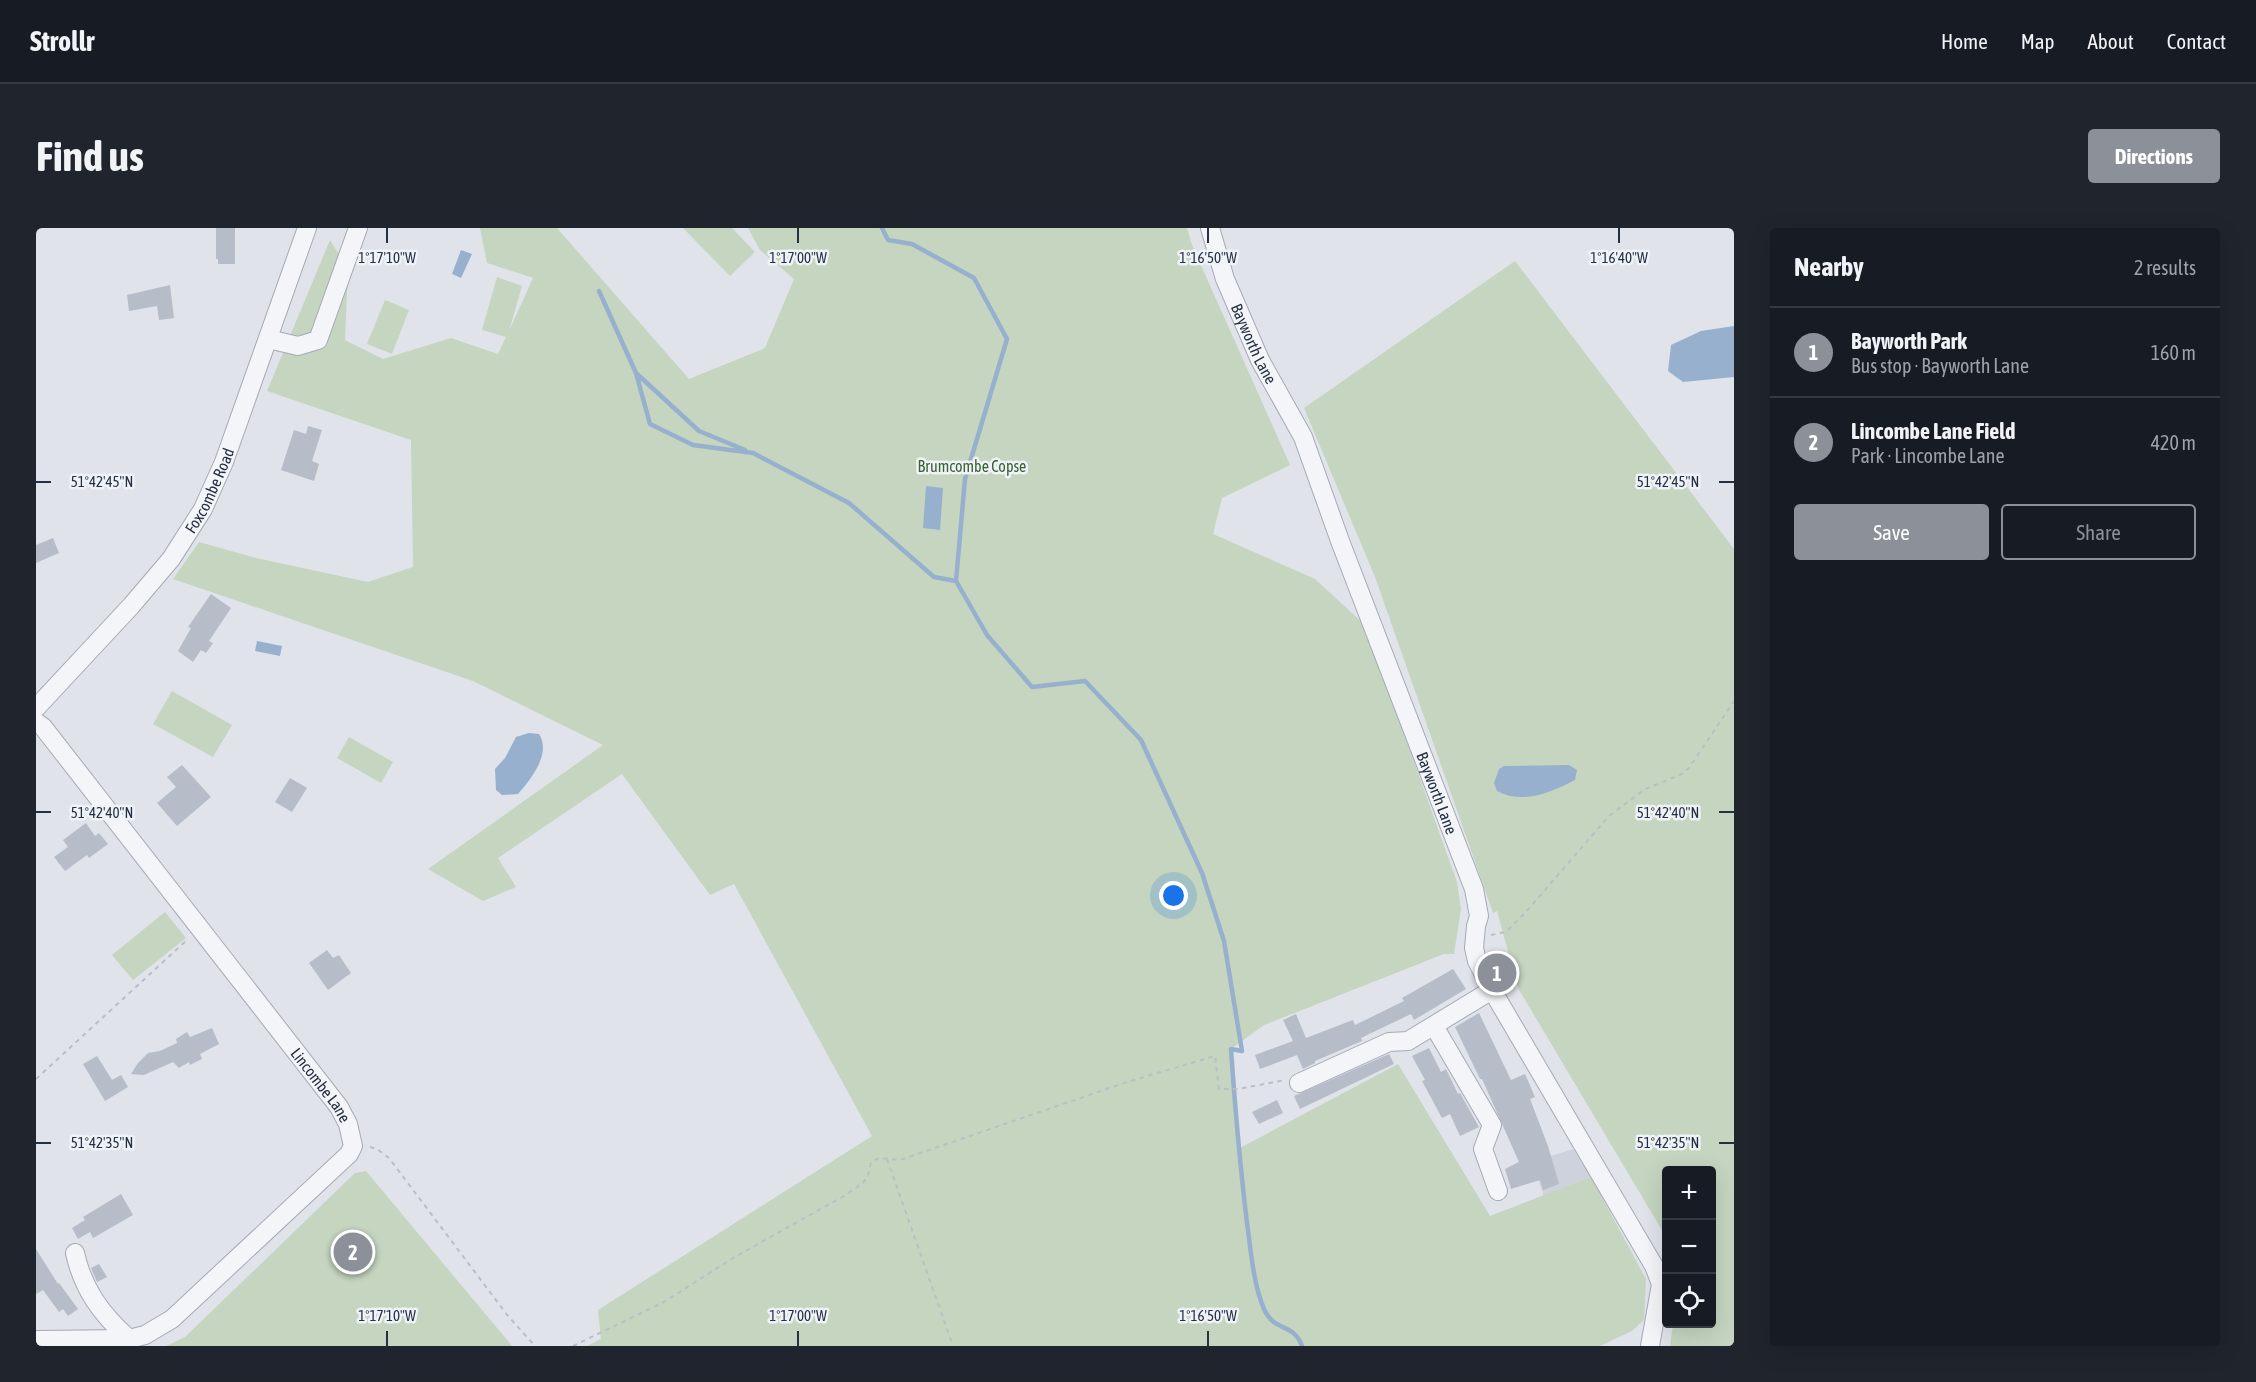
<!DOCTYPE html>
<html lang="en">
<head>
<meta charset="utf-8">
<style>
  body { margin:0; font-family:"Asap Condensed",sans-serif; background:#20242c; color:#f1f3f6 }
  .controls { position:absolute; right:18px; bottom:18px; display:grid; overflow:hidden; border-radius:6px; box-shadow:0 6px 24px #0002 }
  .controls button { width:54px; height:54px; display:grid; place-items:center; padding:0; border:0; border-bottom:2px solid #363941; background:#171b24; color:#f1f3f6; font:30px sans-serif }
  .you { position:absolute; left:1138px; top:668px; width:21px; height:21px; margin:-15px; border:4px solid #fff; border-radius:50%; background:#1a73e8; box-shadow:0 0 0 9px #1a73e833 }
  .badge { display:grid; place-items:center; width:39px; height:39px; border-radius:50%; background:#8c9099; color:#fff; font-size:20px; font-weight:700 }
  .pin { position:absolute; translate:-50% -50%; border:3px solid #fff; box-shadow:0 2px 6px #0006 }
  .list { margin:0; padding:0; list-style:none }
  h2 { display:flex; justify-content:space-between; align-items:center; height:78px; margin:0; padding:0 24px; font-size:26px }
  h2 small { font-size:20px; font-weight:400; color:#9ea1a6 }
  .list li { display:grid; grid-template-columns:39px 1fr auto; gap:18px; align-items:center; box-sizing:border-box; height:90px; padding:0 24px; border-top:2px solid #363941 }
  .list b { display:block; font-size:22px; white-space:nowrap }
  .list p { margin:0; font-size:20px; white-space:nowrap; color:#9ea1a6 }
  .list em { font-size:20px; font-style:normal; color:#9ea1a6 }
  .actions { display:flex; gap:12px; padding:18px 24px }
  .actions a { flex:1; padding:14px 0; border:2px solid #8c9099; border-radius:6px; text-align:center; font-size:21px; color:#8c9099 }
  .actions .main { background:#8c9099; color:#fff }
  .icon { flex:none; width:33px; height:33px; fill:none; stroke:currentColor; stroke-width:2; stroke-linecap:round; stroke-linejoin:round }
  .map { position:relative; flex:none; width:1698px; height:1118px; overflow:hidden; border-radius:6px }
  header { display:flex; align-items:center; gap:36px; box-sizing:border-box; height:84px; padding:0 30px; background:#171b24; border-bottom:2px solid #363941 }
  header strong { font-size:28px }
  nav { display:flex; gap:33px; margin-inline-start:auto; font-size:21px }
  .intro { display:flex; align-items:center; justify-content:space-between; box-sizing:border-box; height:144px; padding:0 36px }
  h1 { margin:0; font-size:42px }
  .button { padding:15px 27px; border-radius:6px; background:#8c9099; color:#fff; font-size:21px; font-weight:700 }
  main { display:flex; gap:36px; padding:0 36px }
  aside { flex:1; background:#171b24; border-radius:6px; box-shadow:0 6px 24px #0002 }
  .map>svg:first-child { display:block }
  .built { fill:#cdd2dd }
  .green { fill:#c5d5c0 }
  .water { fill:#97b0ce }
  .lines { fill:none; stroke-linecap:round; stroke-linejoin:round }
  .stream { stroke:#97b0ce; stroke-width:4.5 }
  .building { fill:#b6bcc8 }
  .minor-casing { stroke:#a4aab5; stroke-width:20 }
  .path { stroke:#babec5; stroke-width:2; stroke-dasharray:4.5 4.5; stroke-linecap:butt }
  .minor { stroke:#f3f5f8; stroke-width:18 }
  .ticks { fill:none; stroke:#263043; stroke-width:2 }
  .labels { text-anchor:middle; stroke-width:5; stroke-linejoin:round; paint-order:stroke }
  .street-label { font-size:16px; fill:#263043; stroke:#eff3f7 }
  .park-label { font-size:16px; fill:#3a6132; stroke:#eff3f7 }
  .ticks-label { font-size:15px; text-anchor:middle; fill:#263043; stroke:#eff3f7; stroke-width:5; stroke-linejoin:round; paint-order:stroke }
</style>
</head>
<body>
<header>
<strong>Strollr</strong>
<nav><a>Home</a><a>Map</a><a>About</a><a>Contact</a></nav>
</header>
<div class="intro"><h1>Find us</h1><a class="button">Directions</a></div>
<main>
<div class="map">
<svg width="1698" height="1118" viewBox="0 0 1698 1118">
  <rect width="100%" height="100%" fill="#e0e3ea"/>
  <path class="built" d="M1537,921L1555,949L1508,968L1496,934Z"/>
  <path class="green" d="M444,0H521L653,151L729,120L758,51L724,22L712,0H1151L1156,17L1254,237L1186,270L1177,306L1279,351L1329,397L1421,654L1425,681L1418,726H1408L1228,797L1195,821L1202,921L1362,836L1454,988L1555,949L1610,1051L1608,1092L1596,1103L1564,1118H551L565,1111L562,1082L836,908L698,656L674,667L586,546L462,630L480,659L447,673L392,641L567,517L437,453L137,351L163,314L220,330L332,354L377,339L375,212L231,163L294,12L312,41L309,112L347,131L415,110L462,126L470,109L446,102L461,49L486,58L473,103L497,50L451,35Z
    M647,0H696L719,24L694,48Z
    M1479,33L1698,321V1118H1634L1637,1096H1676V942H1630V1009L1482,760L1461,683L1457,685L1339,349L1268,180Z
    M349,72L373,82L356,126L331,116Z
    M136,463L196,497L177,529L117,496Z
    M313,509L357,534L345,555L301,530Z
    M129,684L150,710L97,752L76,727Z
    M330,943L476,1118H130L149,1109L319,945Z"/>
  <path class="water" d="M425,22L436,26L425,50L416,46Z
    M1698,98V149L1647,154L1632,143L1635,117L1665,103Z
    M890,258L907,260L904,302L887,300Z
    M221,413L246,418L244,428L219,423Z
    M493,505L503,506C516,526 494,552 482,566L466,567L460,562L459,541L469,530L480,509Z
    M1533,537L1541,542L1539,552C1515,564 1487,577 1461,563L1458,555L1463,541L1468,538Z"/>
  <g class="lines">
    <path class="stream" d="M846,0L852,12L876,16L938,50L971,111L929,251L920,353L951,407L996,459L1049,453L1105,512L1166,645L1188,713L1206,823L1195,821C1199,879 1204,937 1211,995C1215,1023 1217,1055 1228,1081C1239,1105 1257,1094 1266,1118
      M563,63L600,145L614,196L657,217L717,225L813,275L898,349L920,353
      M600,145L663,203L709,222"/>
  </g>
  <path class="building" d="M180,0H199V36H182V31H180Z
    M134,57L138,90L123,92L121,78L93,83L91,67Z
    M272,198L286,202L276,233L283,236L278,253L245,242L258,202L270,206Z
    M17,310L23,325L0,335V317Z
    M175,366L195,380L173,413L177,415L170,425L165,422L157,434L142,423L155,400L152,399Z
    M146,537L175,569L141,598L121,575L140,559L131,549Z
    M254,550L271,560L256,584L239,574Z
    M50,595L59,608L63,605L72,616L53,630L51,627L29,643L18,629L32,619L27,612Z
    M291,722L297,730L303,727L315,745L292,762L273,735Z
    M1417,741L1430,761L1378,792L1375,786L1325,810L1326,813L1279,833V835L1267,841L1261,827L1224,841L1219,827L1257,813L1247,792L1260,786L1270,810L1317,792L1319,797L1368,773L1366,770Z
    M1443,785L1475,852L1489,846L1499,869L1494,871L1512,918L1523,956L1507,962L1504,952L1475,961L1469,941L1483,934L1446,851H1444L1419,799Z
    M176,800L183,816L164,826L166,831L154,837L153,834L143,840L137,834L108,847L95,846L102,835L112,825L124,823L141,815L140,811L151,804L154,809Z
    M1393,820L1405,844L1410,841L1422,866L1424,865L1443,899L1424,908L1414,886L1406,890L1386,853L1389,852L1376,828Z
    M1353,826L1358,836L1264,881L1258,868Z
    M61,828L76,852L85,847L92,859L69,873L47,836Z
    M1241,872L1247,885L1223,896L1216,884Z
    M85,966L97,987L57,1010L54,1004L42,1011L36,1000L49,992L47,989Z
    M0,1021L22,1056L23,1055L42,1081L32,1088L27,1081L23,1084L7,1062L0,1066Z
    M63,1036L71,1049L61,1054L55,1040Z"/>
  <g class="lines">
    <defs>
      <g id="minor">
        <path id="s1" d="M1174,0L1189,51L1224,132L1267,209L1304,313L1438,661L1443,688L1440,698L1438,720L1441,733L1456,762L1618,1038L1625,1056L1614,1118"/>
        <path d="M232,111L262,118L282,112L322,0"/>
        <path id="s2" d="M0,480L95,378L135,331L167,281L188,234L271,0"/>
        <path id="s3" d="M0,494L7,499L303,879L312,896L317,918L313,926L136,1091L109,1107L93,1111L0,1112"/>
        <path d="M1398,798L1456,897L1447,921L1462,963"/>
        <path d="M1263,855L1353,814L1372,813L1456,762"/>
        <path d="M39,1025C47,1061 65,1086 93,1111"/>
      </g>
    </defs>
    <use href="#minor" class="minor-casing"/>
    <path class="path" d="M1455,707L1470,704L1489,685L1573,588L1609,561L1644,547L1653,540L1698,473
      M0,851L152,711
      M334,919L341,921L353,930L472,1088L499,1118
      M851,931L917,1118
      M537,1118L628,1074L697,1030L808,968L827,955L833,945L835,934L843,930L864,932L1091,854L1179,828L1183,861H1202L1249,852"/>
    <use href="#minor" class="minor"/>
  </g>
  <path class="ticks" d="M351,0V15M762,0V15M1172,0V15M1583,0V15M0,254H15M1683,254H1698M0,584H15M1683,584H1698M0,915H15M1683,915H1698M351,1103V1118M762,1103V1118M1172,1103V1118"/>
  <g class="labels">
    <g class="street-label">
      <text dy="6" stroke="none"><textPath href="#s1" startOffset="124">Bayworth Lane</textPath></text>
      <text dy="6" stroke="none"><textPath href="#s2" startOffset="280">Foxcombe Road</textPath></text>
      <text dy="6" stroke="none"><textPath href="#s1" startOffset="610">Bayworth Lane</textPath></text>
      <text dy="6" stroke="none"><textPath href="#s3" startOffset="462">Lincombe Lane</textPath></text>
    </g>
    <g class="park-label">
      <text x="936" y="244">Brumcombe Copse</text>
    </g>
  </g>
  <g class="ticks-label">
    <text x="351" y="35">1°17'10"W</text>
    <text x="762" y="35">1°17'00"W</text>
    <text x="1172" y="35">1°16'50"W</text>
    <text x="1583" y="35">1°16'40"W</text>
    <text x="66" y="259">51°42'45"N</text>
    <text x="1632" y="259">51°42'45"N</text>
    <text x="66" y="590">51°42'40"N</text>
    <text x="1632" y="590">51°42'40"N</text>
    <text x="66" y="920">51°42'35"N</text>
    <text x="1632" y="920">51°42'35"N</text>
    <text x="351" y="1093">1°17'10"W</text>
    <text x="762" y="1093">1°17'00"W</text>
    <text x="1172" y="1093">1°16'50"W</text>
  </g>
</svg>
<div class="controls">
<button>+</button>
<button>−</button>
<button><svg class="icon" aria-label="locate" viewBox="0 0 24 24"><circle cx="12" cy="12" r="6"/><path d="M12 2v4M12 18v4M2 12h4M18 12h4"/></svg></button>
</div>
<div class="you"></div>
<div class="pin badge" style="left:1461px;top:745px">1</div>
<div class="pin badge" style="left:317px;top:1024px">2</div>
</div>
<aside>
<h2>Nearby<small>2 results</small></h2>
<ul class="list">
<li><span class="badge">1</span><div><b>Bayworth Park</b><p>Bus stop · Bayworth Lane</p></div><em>160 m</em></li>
<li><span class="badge">2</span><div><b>Lincombe Lane Field</b><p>Park · Lincombe Lane</p></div><em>420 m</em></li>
</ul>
<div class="actions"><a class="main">Save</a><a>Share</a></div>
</aside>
</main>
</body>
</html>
